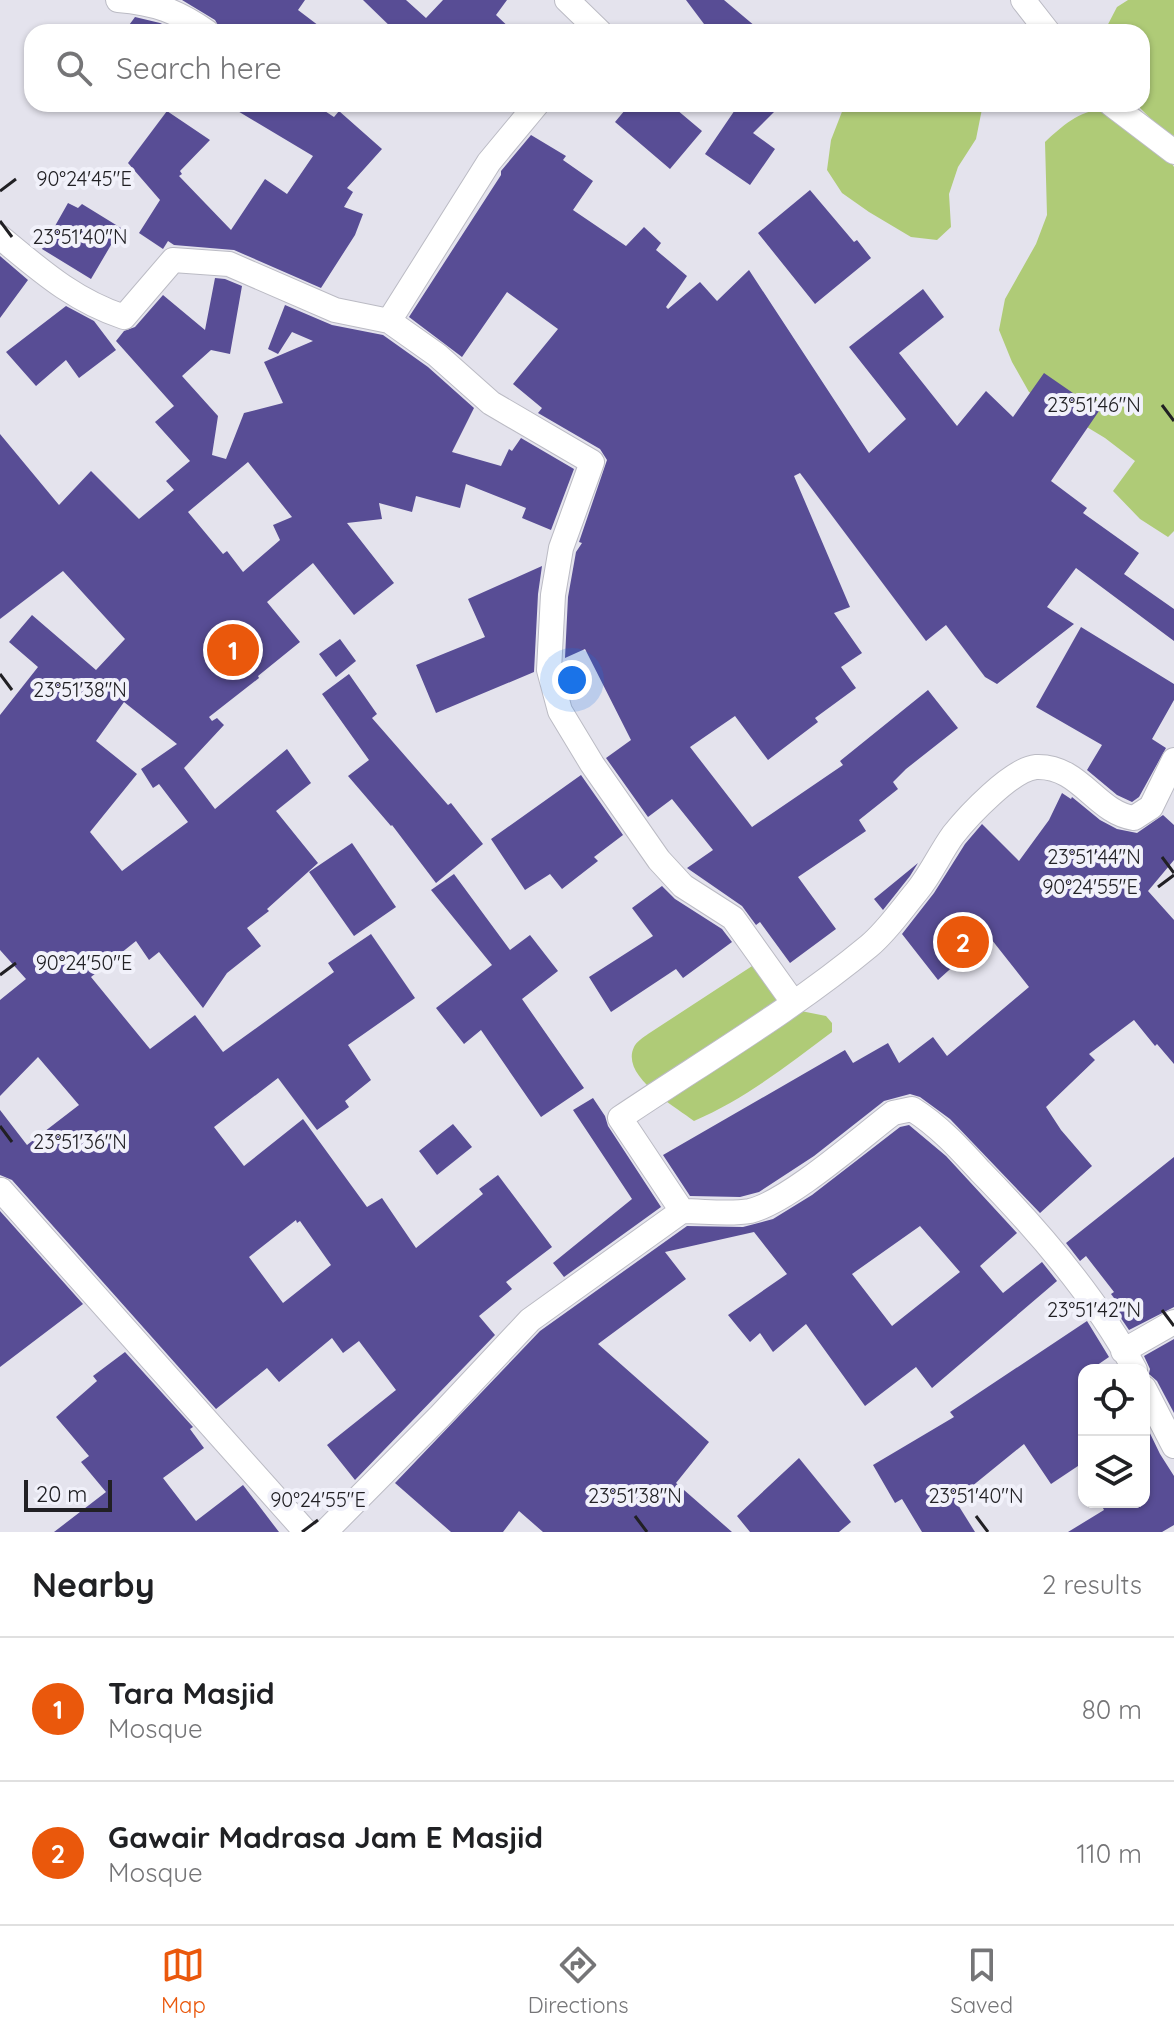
<!DOCTYPE html>
<html lang="en">
<head>
<meta charset="utf-8">
<style>
  body { margin:0; font-family:Quicksand,sans-serif; background:#f6f6f6; color:#202124 }
  .controls { position:absolute; right:24px; bottom:24px; display:grid; overflow:hidden; border-radius:16px; box-shadow:0 2px 6px #0004 }
  .controls button { width:72px; height:72px; display:grid; place-items:center; padding:0; border:0; border-bottom:2px solid #e0e0e0; background:#fff; color:#202124; font:40px sans-serif }
  .scale { position:absolute; left:24px; bottom:20px; width:88px; box-sizing:border-box; padding-left:8px; border:4px solid #212024; border-top:0; font-size:22px; line-height:28px; white-space:nowrap; color:#212024; -webkit-text-stroke:6px #f1f1fa; paint-order:stroke }
  .you { position:absolute; left:572px; top:680px; width:28px; height:28px; margin:-20px; border:6px solid #fff; border-radius:50%; background:#1a73e8; box-shadow:0 0 0 12px #1a73e833 }
  .badge { display:grid; place-items:center; width:52px; height:52px; border-radius:50%; background:#ea580c; color:#fff; font-size:26px; font-weight:700 }
  .pin { position:absolute; translate:-50% -50%; border:4px solid #fff; box-shadow:0 2px 8px #0006 }
  .list { margin:0; padding:0; list-style:none }
  h2 { display:flex; justify-content:space-between; align-items:center; height:104px; margin:0; padding:0 32px; font-size:34px }
  h2 small { font-size:26px; font-weight:400; color:#757577 }
  .list li { display:grid; grid-template-columns:52px 1fr auto; gap:24px; align-items:center; box-sizing:border-box; height:144px; padding:0 32px; border-top:2px solid #e0e0e0 }
  .list b { display:block; font-size:30px; white-space:nowrap }
  .list p { margin:0; font-size:26px; white-space:nowrap; color:#757577 }
  .list em { font-size:26px; font-style:normal; color:#757577 }
  .icon { flex:none; width:44px; height:44px; fill:none; stroke:currentColor; stroke-width:2; stroke-linecap:round; stroke-linejoin:round }
  .map { position:relative; flex:none; width:1174px; height:1532px; overflow:hidden }
  .search { position:absolute; background:#fff; box-shadow:0 2px 6px #0004; left:24px; right:24px; top:24px; height:88px; display:flex; align-items:center; gap:20px; box-sizing:border-box; padding:0 28px; border-radius:24px; color:#757577; font-size:30px }
  .sheet { height:392px; background:#fff }
  nav { display:flex; justify-content:space-around; align-items:center; box-sizing:border-box; height:112px; border-top:2px solid #e0e0e0; background:#fff; font-size:22px; color:#757577 }
  nav a { display:grid; justify-items:center; gap:4px }
  nav .on { color:#ea580c }
  .map>svg:first-child { display:block }
  .water { fill:#afcb77 }
  .building { fill:#584d95; fill-rule:evenodd }
  .lines { fill:none; stroke-linecap:round; stroke-linejoin:round }
  .minor-casing { stroke:#bbbbc4; stroke-width:26 }
  .minor { stroke:#fff; stroke-width:24 }
  .ticks { fill:none; stroke:#212024; stroke-width:3 }
  .ticks-label { font-size:20px; text-anchor:middle; fill:#212024; stroke:#f1f1fa; stroke-width:8; stroke-linejoin:round; paint-order:stroke }
</style>
</head>
<body>
<div class="map">
<svg width="1174" height="1532" viewBox="0 0 1174 1532">
  <rect width="100%" height="100%" fill="#e4e3ed"/>
  <path class="water" d="M1128,0H1174V136L1156,124L1136,104H1142V32H1104L1117,7Z
    M845,104H978L982,109L976,139L958,167L949,194L951,227L937,240L911,237L869,212L842,193L827,170L831,140Z
    M1103,109L1167,156L1174,167V531L1168,537L1140,519L1113,491L1135,461L1105,438L1029,392L1012,362L999,330L1005,299L1036,244L1047,215L1045,142C1062,126 1079,111 1103,109Z
    M766,957L801,1011L826,1016L832,1023V1032C788,1065 745,1099 694,1121C675,1106 620,1076 634,1047C636,1042 644,1037 648,1034Z"/>
  <path class="building" d="M182,0H305L298,10L327,32H222L215,20Z
    M363,0H406L426,18L443,0H507L496,15L514,32H396Z
    M686,0H724L762,32H710Z
    M135,17L160,23L179,32H124Z
    M226,104H314L334,117L339,111L382,149L347,188L353,192L344,207L363,214L355,235L321,288L234,250L174,245L168,241L163,249L139,233L160,200L128,163L167,111L210,140L180,171L182,174L179,176L231,230L265,179L287,194L313,156Z
    M630,104H670L702,131L670,169L615,122Z
    M739,104H782L753,133L775,149L750,185L705,154Z
    M531,135L566,156L563,160L593,181L573,210L626,246L644,227L661,243L656,250L687,276L666,307L668,309L700,282L717,301L749,270L869,453L906,419L849,347L923,289L944,317L899,353L957,426L986,391L1013,417L1044,373L1099,411L1051,481L1087,508L1083,513L1139,553L1124,574L1174,609V641L1076,568L1047,607L1074,624L997,684L985,677L946,625L926,641L800,473L794,476L850,607L834,613L862,653L841,667L856,688L815,718L818,722L768,760L735,716L690,747L752,827L843,765L840,761L928,690L958,728L906,769L893,782L898,789L859,820L866,831L798,877L836,929L790,963L760,922L756,925L742,906L687,868L713,850L672,799L648,817L606,758L631,740L585,649L565,658L568,597L576,552L582,543L579,542L607,460L600,449L538,413L542,408L513,384L558,329L507,292L462,357L409,317L501,175V171Z
    M810,190L854,242L857,240L871,258L815,304L758,233Z
    M68,203L78,208L82,204L121,228L91,279L42,249Z
    M0,256L28,280L0,318Z
    M215,278L225,279L242,286L230,354L211,350L182,376L218,416L212,455L226,459L244,413L283,403L264,362L313,341L292,332L278,354L268,349L285,305L332,325L383,335L428,367L474,408L452,452L501,466L509,449L512,451L521,438L574,469L551,530L522,518L526,508L466,484L460,508L416,496L412,512L379,503L382,519L347,523L394,583L354,615L313,563L267,602L300,642L258,676L259,678L209,717L212,721L217,718L224,725L184,768L215,809L287,749L311,783L276,811L318,863L267,909L269,911L247,928L261,946L227,973L203,1008L159,952L149,960L136,941L91,977L150,1049L195,1015L223,1052L334,972L328,963L371,934L415,998L348,1045L371,1080L345,1101L349,1107L317,1130L278,1078L214,1127L244,1166L303,1119L367,1207L382,1198L416,1248L483,1194L479,1189L498,1175L552,1247L506,1282L512,1289L479,1316L495,1335L355,1480L327,1445L396,1390L359,1341L343,1353L332,1338L279,1382L267,1368L216,1409L12,1180L0,1175V1110L27,1145L79,1105L38,1057L0,1096V1000L26,979L0,950V715L38,667L9,642L32,615L96,670L125,639L63,571L0,619V434L59,505L91,471L139,519L174,490L166,481L190,461L155,422L174,406L116,341L124,331L135,327L163,295L205,330ZM248,462L292,517L273,525L280,540L243,572L227,551L223,554L188,512ZM124,702L177,744L141,769L153,788L159,784L188,822L122,871L90,832L137,774L96,741ZM296,1220L297,1223L300,1221L331,1265L283,1303L249,1257Z
    M66,306L94,321L116,350L79,378L66,360L36,386L6,352Z
    M542,566L538,594L534,672L436,713L416,665L485,637L468,599Z
    M1081,627L1174,684V700L1152,739L1166,748L1139,797L1132,802L1117,795L1087,770L1102,745L1036,707Z
    M340,639L356,661L336,677L319,654Z
    M349,674L377,714L372,718L448,805L451,803L483,844L436,883L392,825L391,826L348,776L369,760L322,694Z
    M581,775L623,835L594,857L598,861L562,889L550,874L525,890L491,839Z
    M1062,793L1071,799L1072,797L1100,820L1117,829L1137,833L1163,815L1174,825V860L1148,891L1174,920V1064L1157,1044L1155,1046L1134,1020L1089,1054L1095,1060L1046,1107L1061,1130L1092,1166L1040,1213L950,1119L920,1097L910,1094L884,1101L814,1156L759,1192L740,1197L690,1196L663,1155L845,1050L853,1063L888,1043L899,1063L933,1037L947,1056L1029,987L988,935L938,980L902,934L934,893L965,844L982,824L1019,861L1049,820Z
    M352,843L396,907L354,936L309,872Z
    M918,863L910,876L883,910L874,899Z
    M454,874L510,950L530,935L558,971L522,999L584,1088L541,1117L481,1030L464,1044L436,1008L492,965L431,890Z
    M662,886L675,899L722,929L732,942L683,978L676,969L611,1012L589,977L653,936L632,908Z
    M593,1098L605,1116L608,1126L661,1207L564,1277L553,1263L632,1199L573,1110Z
    M453,1124L472,1147L437,1175L419,1151Z
    M909,1125L946,1156L1017,1233L980,1266L1003,1293L1042,1262L1057,1281L932,1388L916,1367L865,1406L806,1324L773,1352L760,1333L750,1342L728,1315L787,1274L754,1232L665,1252L686,1279L598,1344L709,1442L676,1483L732,1532H543L519,1511L503,1532H451L395,1483L540,1331L687,1226L743,1227L773,1219L812,1195L900,1127ZM920,1226L960,1272L892,1326L852,1274Z
    M1174,1157V1307L1129,1330L1112,1305L1117,1302L1111,1294L1114,1292L1086,1256L1080,1261L1066,1243Z
    M0,1211L83,1304L0,1367Z
    M1087,1321L1109,1357L1090,1370H1084V1462L1051,1484L1024,1444L955,1500L975,1532H922L902,1499L895,1503L873,1465L954,1417L950,1412Z
    M1174,1339V1413L1157,1381L1149,1374L1150,1369L1144,1356Z
    M125,1352L193,1427L190,1429L204,1448L163,1478L196,1521L243,1485L279,1532H54L106,1492L81,1462L89,1456L56,1417L97,1381L93,1376Z
    M1144,1421L1160,1454L1174,1476V1525L1162,1532H1068L1104,1510L1100,1502H1144Z
    M799,1458L851,1522L839,1532H750L737,1516Z"/>
  <g class="lines">
    <defs>
      <path id="minor" d="M118,0C155,3 177,11 207,32
        M567,0L600,32
        M1023,0L1048,32
        M537,104L489,162L389,321L437,355L491,403L592,462L561,548L553,595L549,670L560,711L592,764L659,860L683,886L733,918L793,1002
        M1111,104L1174,152
        M0,237C40,270 73,300 124,317L173,260L229,264L335,310L389,321
        M1,1190L306,1532
        M682,1211C704,1211 728,1215 750,1211C788,1202 859,1139 893,1113L912,1109C939,1126 959,1148 980,1171C1035,1227 1098,1300 1135,1370
        M1123,1351L1174,1322
        M1144,1388L1174,1446
        M325,1532L440,1416L530,1320L682,1211L620,1118C703,1062 792,1010 869,946C887,931 902,909 917,891C931,874 940,853 953,835C968,816 1012,769 1036,767C1080,765 1096,813 1134,818L1151,807L1174,760"/>
    </defs>
    <use href="#minor" class="minor-casing"/>
    <use href="#minor" class="minor"/>
  </g>
  <path class="ticks" d="M0,191L16,179M0,221L12,237M1162,405L1174,421M0,674L12,690M1162,857L1174,873M1158,887L1174,875M0,975L16,963M0,1126L12,1142M1162,1310L1174,1326M635,1516L647,1532M976,1516L988,1532M302,1532L318,1520"/>
  <g class="ticks-label">
    <text x="84" y="186">90°24'45"E</text>
    <text x="80" y="244">23°51'40"N</text>
    <text x="1094" y="412">23°51'46"N</text>
    <text x="80" y="697">23°51'38"N</text>
    <text x="1094" y="864">23°51'44"N</text>
    <text x="1090" y="894">90°24'55"E</text>
    <text x="84" y="970">90°24'50"E</text>
    <text x="80" y="1149">23°51'36"N</text>
    <text x="1094" y="1317">23°51'42"N</text>
    <text x="635" y="1503">23°51'38"N</text>
    <text x="976" y="1503">23°51'40"N</text>
    <text x="318" y="1507">90°24'55"E</text>
  </g>
</svg>
<div class="controls">
<button><svg class="icon" aria-label="locate" viewBox="0 0 24 24"><circle cx="12" cy="12" r="6"/><path d="M12 2v4M12 18v4M2 12h4M18 12h4"/></svg></button>
<button><svg class="icon" aria-label="layers" viewBox="0 0 24 24"><path d="M12 4l9 5-9 5-9-5zM3 14l9 5 9-5"/></svg></button>
</div>
<div class="scale">20 m</div>
<div class="you"></div>
<div class="pin badge" style="left:233px;top:650px">1</div>
<div class="pin badge" style="left:963px;top:942px">2</div>
<div class="search"><svg class="icon" aria-label="search" viewBox="0 0 24 24"><circle cx="10" cy="10" r="6"/><path d="M15 15l6 6"/></svg>Search here</div>
</div>
<section class="sheet">
<h2>Nearby<small>2 results</small></h2>
<ul class="list">
<li><span class="badge">1</span><div><b>Tara Masjid</b><p>Mosque</p></div><em>80 m</em></li>
<li><span class="badge">2</span><div><b>Gawair Madrasa Jam E Masjid</b><p>Mosque</p></div><em>110 m</em></li>
</ul>
</section>
<nav>
<a class="on"><svg class="icon" aria-label="map" viewBox="0 0 24 24"><path d="M3 6l6-2 6 2 6-2v14l-6 2-6-2-6 2zM9 4v14M15 6v14"/></svg>Map</a>
<a><svg class="icon" aria-label="directions" viewBox="0 0 24 24"><path d="M12 3l9 9-9 9-9-9zM9 14v-3h6M13 9l2 2-2 2"/></svg>Directions</a>
<a><svg class="icon" aria-label="saved" viewBox="0 0 24 24"><path d="M7 4h10v16l-5-4-5 4z"/></svg>Saved</a>
</nav>
</body>
</html>
